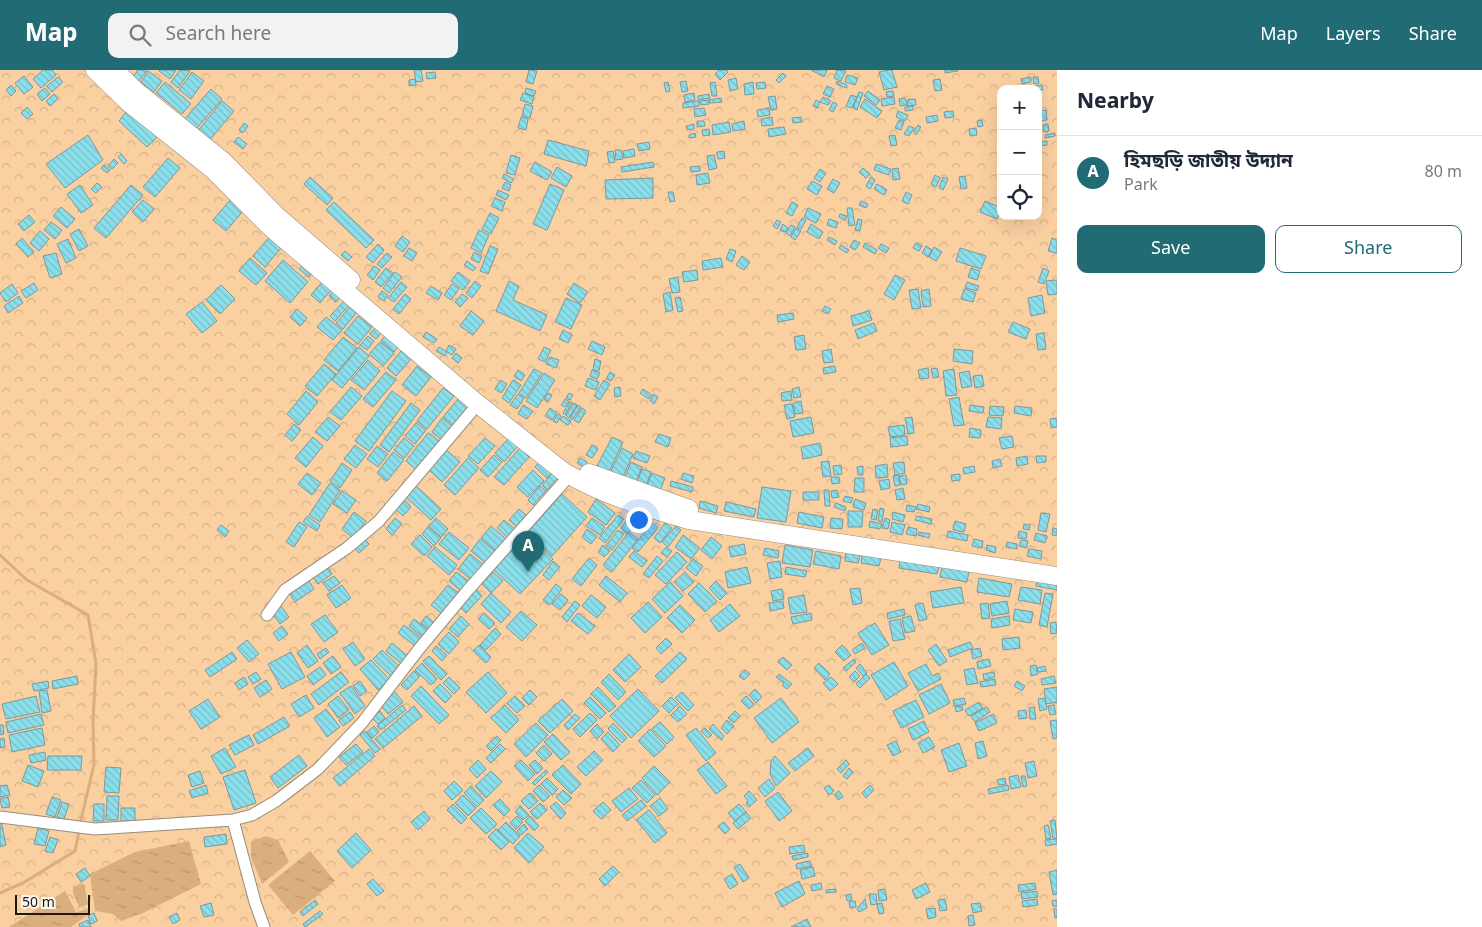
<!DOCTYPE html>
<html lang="en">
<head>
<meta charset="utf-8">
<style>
  body { margin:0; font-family:Georgia,"Noto Sans Bengali",serif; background:#f2f2f3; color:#1f2937 }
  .controls { position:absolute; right:15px; top:15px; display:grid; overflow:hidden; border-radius:10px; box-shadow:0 5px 20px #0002 }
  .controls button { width:45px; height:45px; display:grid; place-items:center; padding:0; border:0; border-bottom:1px solid #e0e1e3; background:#fff; color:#1f2937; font:25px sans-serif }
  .scale { position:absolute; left:15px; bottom:12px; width:75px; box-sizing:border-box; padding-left:5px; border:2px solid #1f1914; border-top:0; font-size:14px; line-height:18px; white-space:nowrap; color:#1f1914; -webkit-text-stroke:4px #fef8f1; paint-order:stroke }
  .you { position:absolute; left:638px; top:449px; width:18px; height:18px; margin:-12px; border:4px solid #fff; border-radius:50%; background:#1a73e8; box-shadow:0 0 0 8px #1a73e833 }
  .badge { display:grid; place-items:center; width:32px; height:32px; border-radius:50%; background:#206b74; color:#fff; font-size:16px; font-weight:700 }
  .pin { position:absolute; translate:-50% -41px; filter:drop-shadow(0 1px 2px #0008) }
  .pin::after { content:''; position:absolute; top:26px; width:18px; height:15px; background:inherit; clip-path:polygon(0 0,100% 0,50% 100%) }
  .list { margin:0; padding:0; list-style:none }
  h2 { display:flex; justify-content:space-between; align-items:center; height:65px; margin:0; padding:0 20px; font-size:21px }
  h2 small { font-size:16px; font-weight:400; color:#747a83 }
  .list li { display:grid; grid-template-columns:32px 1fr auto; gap:15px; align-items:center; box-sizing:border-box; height:75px; padding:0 20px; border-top:1px solid #e0e1e3 }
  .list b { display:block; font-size:19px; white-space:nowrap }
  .list p { margin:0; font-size:16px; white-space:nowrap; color:#747a83 }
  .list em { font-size:16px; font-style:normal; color:#747a83 }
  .actions { display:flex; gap:10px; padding:15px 20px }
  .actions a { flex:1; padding:11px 0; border:1px solid #206b74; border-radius:10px; text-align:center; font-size:18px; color:#206b74 }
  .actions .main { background:#206b74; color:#fff }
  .icon { flex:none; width:28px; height:28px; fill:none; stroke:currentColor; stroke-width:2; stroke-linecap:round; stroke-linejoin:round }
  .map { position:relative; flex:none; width:1057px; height:857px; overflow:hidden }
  header { display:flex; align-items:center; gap:30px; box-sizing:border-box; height:70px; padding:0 25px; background:#206b74; color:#fff }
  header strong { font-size:24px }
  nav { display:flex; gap:28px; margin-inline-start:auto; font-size:18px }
  .search { width:350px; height:45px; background:#f2f2f3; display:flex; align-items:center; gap:12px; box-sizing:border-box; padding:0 18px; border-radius:10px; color:#747a83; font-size:19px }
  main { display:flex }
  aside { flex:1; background:#fff }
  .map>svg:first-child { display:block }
  .park { fill:url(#park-crowns); fill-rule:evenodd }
  .water { fill:url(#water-ripples) }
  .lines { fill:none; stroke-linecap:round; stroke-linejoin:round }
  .stream { stroke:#dbae7d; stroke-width:3 }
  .building { fill:url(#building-back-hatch); stroke:#7f979b }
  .minor-casing { stroke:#9a8c7d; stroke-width:13 }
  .primary-casing { stroke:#9a8c7d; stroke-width:19 }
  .minor { stroke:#fff; stroke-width:11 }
  .primary { stroke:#fff; stroke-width:18 }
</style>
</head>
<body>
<header>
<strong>Map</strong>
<div class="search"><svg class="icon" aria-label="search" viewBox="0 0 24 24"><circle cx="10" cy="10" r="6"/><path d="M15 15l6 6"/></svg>Search here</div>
<nav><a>Map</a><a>Layers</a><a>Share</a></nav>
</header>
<main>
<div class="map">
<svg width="1057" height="857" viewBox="0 0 1057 857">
  <defs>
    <pattern id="park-crowns" width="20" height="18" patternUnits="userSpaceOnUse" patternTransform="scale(1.25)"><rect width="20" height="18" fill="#fad0a1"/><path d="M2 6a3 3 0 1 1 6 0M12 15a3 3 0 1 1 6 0" fill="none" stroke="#d6b28a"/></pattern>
    <pattern id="water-ripples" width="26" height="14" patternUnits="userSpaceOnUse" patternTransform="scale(1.25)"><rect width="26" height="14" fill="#dbae7d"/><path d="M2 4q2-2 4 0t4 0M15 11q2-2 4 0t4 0" fill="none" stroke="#bc956b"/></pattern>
    <pattern id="building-back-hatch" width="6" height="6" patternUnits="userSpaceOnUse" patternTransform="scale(1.25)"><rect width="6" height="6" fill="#8adfeb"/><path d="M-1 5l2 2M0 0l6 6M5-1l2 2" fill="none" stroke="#77bfc9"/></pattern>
  </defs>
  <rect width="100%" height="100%" fill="#f8e9d8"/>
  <path class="park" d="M0,0H1057V857H0ZM1001,19H1038V146H1001Z"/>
  <path class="water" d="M266,766L278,770L289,792L262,814L251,787V772Z
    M189,771L201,814L143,843L121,851L113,844L95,841L90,804L135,782Z
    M310,781L335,811L293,845L268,815Z
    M84,814L88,834L79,837L73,823V816Z
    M65,821L76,842L88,839L89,844L71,857H9Z"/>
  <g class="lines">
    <path class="stream" d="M0,485L27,510L88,545L96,594L93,651L94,695L80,754
      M0,823L23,813L75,781L79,761"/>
  </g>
  <path class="building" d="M43,0H52L56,5L41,18L33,9Z
    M138,0H147L139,11L133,7Z
    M159,0H176L170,9L159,1Z
    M180,0L190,1L178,18L171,12Z
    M414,0H421L423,11L416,12Z
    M529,0L537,1L533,14L526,12Z
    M719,0H726L728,2L720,10L715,4Z
    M811,0H827L824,7Z
    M837,0L846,1L841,11L834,8Z
    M888,0H892L897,17L884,20L879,2Z
    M945,0H958V1L945,3Z
    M148,1L162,11L154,22L141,12Z
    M192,2L204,11L191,29L179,20Z
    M435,2L436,8L427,9L426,3Z
    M783,3L786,6L779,13L776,10Z
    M847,5L858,8L855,15L845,12Z
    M24,6L33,17L24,24L15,13Z
    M58,7L63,12L52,22L47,16Z
    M1031,7V12L1022,14L1021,9Z
    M1033,7H1038L1039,13L1034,14Z
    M736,8L738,19L730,21L728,10Z
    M415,9L416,15L409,16V10Z
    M940,9L942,20L935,21L933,10Z
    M686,11L688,21L682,22L680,12Z
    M837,11L847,15L846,18L836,14Z
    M165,12L191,34L182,44L156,23Z
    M668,12L670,21L666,22L664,13Z
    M715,12L717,26H712L710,13Z
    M753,12L754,24L745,25L744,14Z
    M765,12L766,18L757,19L756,13Z
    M11,15L16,21L11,26L6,20Z
    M1032,15L1033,19H1020L1019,17Z
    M1042,15L1043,20H1038V19H1035V16Z
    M827,16L834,19L830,27L823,24Z
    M45,18L50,24L42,31L37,24Z
    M526,18L536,21L534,26L525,23Z
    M211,19L222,29L196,59L184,50Z
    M868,21L880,30L876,35L864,26Z
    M893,21L894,26L887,27L886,22Z
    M859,22L863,23L857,40L853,38Z
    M523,23L534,27L532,34L520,30Z
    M694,23L695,30L685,32L684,25Z
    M54,24L58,29L50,36L46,31Z
    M709,24L710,28L698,30V26Z
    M851,25L857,27L852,38L846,36Z
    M775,26L777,39L771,40L768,27Z
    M823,27L831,31L828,35L820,32Z
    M894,27L895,34L882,36L881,29Z
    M721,28L722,32L710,33L709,30Z
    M905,28L907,35L900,36L899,29Z
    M865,29L882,41L877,48L860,37Z
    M915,29L916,35L908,36L907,30Z
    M709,30V34L701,35L700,31Z
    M816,30L820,32L817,38L813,36Z
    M222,31L234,41L209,71L197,62Z
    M699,31V36L683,38V33Z
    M833,32L837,34L833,42L829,40Z
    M525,34L533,36L530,48L522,46Z
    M913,36V40L905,41V37Z
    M27,37L33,44L27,49L21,43Z
    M129,38L158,66L147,77L119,51Z
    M704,38L706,45L695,47L694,39Z
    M769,38L770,45L758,47L757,40Z
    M1046,40L1047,50L1039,51L1038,41Z
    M898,41L908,45L905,51L896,47Z
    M953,41L954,47L945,48L944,42Z
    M937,45L938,51L927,53L926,47Z
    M521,47L528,49L526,60L518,58Z
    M772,47L773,55L762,56L761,49Z
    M801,47L802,52L793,53L792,48Z
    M899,50L904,52L901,60L895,58Z
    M982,50L983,56L978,57L977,51Z
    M697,51H704L705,56L697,57Z
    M744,51L745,59L733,61L732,54Z
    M729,52L731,62L713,65L712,55Z
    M244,53L248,56L243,63L239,60Z
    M694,54V59L687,60L686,56Z
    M1048,54L1049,61L1044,62L1043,55Z
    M918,55L921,57L916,65L913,62Z
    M909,56L914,58L909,66L904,64Z
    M784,57L786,64L769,67L768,59Z
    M976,58L977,65L970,66L969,59Z
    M709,59L710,65L703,66L702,60Z
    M695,63L696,67L689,68V65Z
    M1055,63V66L1045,68V65Z
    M88,65L103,90L65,118L46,94Z
    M895,65L897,75L891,76L889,66Z
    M238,67L247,74L243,79L234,72Z
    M548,70L589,81L586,96L544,84Z
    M1047,71V75L1038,76V72Z
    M649,72L650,79L639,81L637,74Z
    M634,79L635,86L624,88L623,81Z
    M615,80H621L623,89L616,90Z
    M613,81L615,92L609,93L607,82Z
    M724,81L725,88L718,89L717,82Z
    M121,84L127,91L124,94L118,87Z
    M511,85L520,88L515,105L506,103Z
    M714,85L717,98L709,100L707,86Z
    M168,88L180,98L155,127L143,117Z
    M114,89L118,93L112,99L108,96Z
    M535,92L552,102L547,110L530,101Z
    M653,92L654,97L622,102L621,97Z
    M876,94L891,99L889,105L874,100Z
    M104,95L110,100L107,103L101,98Z
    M700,96V101L691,102L690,97Z
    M557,97L572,106L566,117L551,108Z
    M863,98L870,104L866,108L859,102Z
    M898,98L900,109L893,110L892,99Z
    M820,99L826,103L820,112L814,108Z
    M708,103L710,113L697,115L696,105Z
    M504,104L514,109L511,113L502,108Z
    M935,105L940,108L936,117L931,114Z
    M965,106L967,118L961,119L959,107Z
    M310,107L333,128L327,135L304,114Z
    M871,107L875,110L870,119L866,116Z
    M943,107L948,109L943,120L939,118Z
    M653,108V128L606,129L605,110Z
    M833,109L840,113L834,123L827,119Z
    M812,111L822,116L817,125L807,119Z
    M505,112L511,115L509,121L502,118Z
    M97,113L102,117L96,123L91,119Z
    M550,114L564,120L547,160L533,154Z
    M877,114L887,120L884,125L874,119Z
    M80,115L93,135L81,143L67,124Z
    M131,115L143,125L106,168L94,158Z
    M498,120L509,125L506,130L496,125Z
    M668,122H673L675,131L670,132Z
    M906,122L912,125L908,134L902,131Z
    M495,128L505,132L502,141L491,136Z
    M231,129L244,140L226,161L213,150Z
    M143,130L154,139L143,152L132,142Z
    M861,131L868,134L866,138L859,135Z
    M985,131L1001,138L997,149L980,142Z
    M334,132L374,170L366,178L326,140Z
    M792,132L798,135L792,146L786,143Z
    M61,137L75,149L67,158L53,146Z
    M808,138L821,144L816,153L804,147Z
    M847,138H852L855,155L849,156Z
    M490,143L499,148L491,164L482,159Z
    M840,144L847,146L845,150L839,147Z
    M29,145L35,152L24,161L18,154Z
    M802,148L806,150L801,159L797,157Z
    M829,149L838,152L836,158L827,155Z
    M858,149L862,150L860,161L855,160Z
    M777,150L781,152L777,159L773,156Z
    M51,152L62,160L55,169L44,160Z
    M783,154L788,158L785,162L780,160Z
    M811,154L823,162L819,169L807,162Z
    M791,155L795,157L790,166L786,163Z
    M796,158L801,161L795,170L791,167Z
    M79,159L88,176L79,181L70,164Z
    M479,160L489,165L481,183L471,178Z
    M40,161L49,169L39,181L30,173Z
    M271,165L283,176L265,197L253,186Z
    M402,166L410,172L403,182L395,176Z
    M829,167L837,171L835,175L827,170Z
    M22,168L34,182L28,187L16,174Z
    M1052,168L1057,170V183L1048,181Z
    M68,169L76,188L66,193L57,174Z
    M854,170L860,173L855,180L850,177Z
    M865,173L877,180L875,184L863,177Z
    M916,173L922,176L919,181L913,178Z
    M378,174L384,180L373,193L366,187Z
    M881,174L889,178L886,183L878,178Z
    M841,175L849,180L847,183L839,178Z
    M490,176L498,179L488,204L480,201Z
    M926,176L932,180L928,187L922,183Z
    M934,177L942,182L936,191L929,187Z
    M409,178L417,183L412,191L404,186Z
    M960,178L986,186L981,199L956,191Z
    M730,179L736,181L732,192L726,189Z
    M345,181L352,187L348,191L341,185Z
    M474,182L482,186L479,193L471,189Z
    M56,183L62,204L50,208L43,186Z
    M387,183L392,187L382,198L377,194Z
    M742,186L750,192L744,200L736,195Z
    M250,188L267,203L256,215L239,201Z
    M721,188L723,197L703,200L702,191Z
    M283,190L308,212L290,233L265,211Z
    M306,191L316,199L309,207L299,199Z
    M467,191L476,198L473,201L464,195Z
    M374,196L380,200L373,210L367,205Z
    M386,198L393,203L381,217L375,212Z
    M971,198L980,201L977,210L968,207Z
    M1043,198L1049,201L1044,214L1038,212Z
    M697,200L698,210L684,212L682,202Z
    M395,202L402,207L389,223L383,218Z
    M458,202L470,211L463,220L451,211Z
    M895,205L905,210L894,230L884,224Z
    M678,207L680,222L672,223L669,209Z
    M1057,210V224L1048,225L1046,211Z
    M323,211L332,219L320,233L311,225Z
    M475,211L481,216L472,228L466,223Z
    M509,211L519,216L513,230L547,245L540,261L496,241Z
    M401,212L407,217L394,232L388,228Z
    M967,212L979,216L977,221L965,218Z
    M34,213L38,220L26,228L21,221Z
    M574,213L588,222L580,233L567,224Z
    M12,214L18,223L6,232L0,223Z
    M452,214L459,219L451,230L444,225Z
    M221,215L235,229L220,244L206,230Z
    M431,216L442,223L438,230L426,223Z
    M335,219L342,225L336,232L329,226Z
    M918,219L921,238L912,239L909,220Z
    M929,219L931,236L923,237L921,221Z
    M964,219L976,223L973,232L961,229Z
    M382,221L388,225L384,231L378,227Z
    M670,222L673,240L666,242L663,224Z
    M405,224L411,229L399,244L393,239Z
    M462,224L468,228L460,237L455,232Z
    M1042,225L1045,243L1031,246L1028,228Z
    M19,226L23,233L8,243L4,236Z
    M680,227L683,241L678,242L675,228Z
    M566,228L582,235L571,259L555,252Z
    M346,229L351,233L335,251L330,246Z
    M202,232L217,251L202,263L186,244Z
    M351,236L357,242L343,259L336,253Z
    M825,236L831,239L828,244L822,241Z
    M297,239L307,248L300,256L290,247Z
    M471,241L484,251L473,265L460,256Z
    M869,241L872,250L853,256L851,246Z
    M793,243L794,249L778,252L777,245Z
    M358,246L372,257L358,274L344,263Z
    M326,247L342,260L333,270L317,257Z
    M1013,252L1030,259L1026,269L1008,262Z
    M874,253L877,261L858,269L855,260Z
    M376,257L382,262L376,269L370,264Z
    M563,260L572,265L568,273L559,269Z
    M388,262L401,273L394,282L381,271Z
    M426,262L437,269L434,273L423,267Z
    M1044,263L1046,279L1038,280L1036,264Z
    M804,265L806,279L796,280L794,267Z
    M368,266L374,271L367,280L360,275Z
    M343,267L357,278L338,301L324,290Z
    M592,271L605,277L602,285L588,279Z
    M380,272L394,283L383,296L369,284Z
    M449,275L456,279L452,285L446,281Z
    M359,277L369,286L342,318L332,310Z
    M439,277L447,282L445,286L436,281Z
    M544,277L551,280L545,292L538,289Z
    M831,279L833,292L824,293L822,281Z
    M954,279L973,281L972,294L953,291Z
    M402,280L412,288L396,306L387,298Z
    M456,283L462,288L458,293L452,288Z
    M550,287L559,290L556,298L546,294Z
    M595,289L601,291L599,301L593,300Z
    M368,290L380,301L364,320L351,310Z
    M324,294L336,304L317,326L305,316Z
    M417,296L431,307L416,326L402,315Z
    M835,296L836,302L824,304L823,298Z
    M928,298L929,308L920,309L918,300Z
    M937,298L939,307L933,308L931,299Z
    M534,299L542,303L526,328L519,323Z
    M954,299L957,325L946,326L943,301Z
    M518,300L525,305L521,311L514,306Z
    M592,300L600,303L597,309L590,306Z
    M969,301L972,316L962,318L959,303Z
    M386,302L396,310L373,337L363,329Z
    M610,302L615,305L611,311L606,309Z
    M544,303L555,310L537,338L526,331Z
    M982,305L984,316L975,318L973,306Z
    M588,308L599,312L596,320L585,316Z
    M500,310L507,314L501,323L495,319Z
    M513,310L521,315L509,333L502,328Z
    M604,310L610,314L600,330L594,326Z
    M351,317L362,326L341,350L330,342Z
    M620,317L621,326L615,327L614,318Z
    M799,317L801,327L794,328L792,319Z
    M443,318L454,326L427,359L417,351Z
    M643,319L652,325L649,329L640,323Z
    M306,321L318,332L299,355L287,344Z
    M392,321L406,331L369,381L355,371Z
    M791,321L792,330L782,331L781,323Z
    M548,323L552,325L548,332L544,329Z
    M569,323L573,325L570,330L566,328Z
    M518,324L524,328L517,339L510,335Z
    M654,324L658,327L654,334L650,331Z
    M959,327L964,355L954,356L949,329Z
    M459,328L469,336L454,356L443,347Z
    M565,329L569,332L565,337L561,335Z
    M801,331L803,343L795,344L793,333Z
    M570,332L572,333L565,345L563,343Z
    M411,333L420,340L389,382L380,375Z
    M574,333L577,335L569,348L566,345Z
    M792,334L795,347L787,349L784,335Z
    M523,335L533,341L527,349L518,344Z
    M578,335L581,337L572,350L570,348Z
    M970,335L984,337L983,343L969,341Z
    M990,336L1004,337L1003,346L989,345Z
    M1015,336L1032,338L1031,346L1014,343Z
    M550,338L557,343L552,350L545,346Z
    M582,338L586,341L579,353L574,350Z
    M558,344L561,346L557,353L553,351Z
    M563,346L571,351L568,355L560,350Z
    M328,347L340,356L327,371L315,362Z
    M811,347L814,363L793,367L790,351Z
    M912,347L914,363L908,364L905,348Z
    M988,347L1002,348L1001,359L986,357Z
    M442,348L453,357L442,370L432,362Z
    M1057,348V357L1051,358L1050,349Z
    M416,353L426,360L415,374L405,366Z
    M294,354L301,360L292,371L285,365Z
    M904,355L905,365L890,367L888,357Z
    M970,358L981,360L980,368L969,367Z
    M428,363L442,373L419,402L406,391Z
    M659,364L671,368L668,377L655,372Z
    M907,366L908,375L891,377L890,368Z
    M1012,366L1014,377L1002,379L999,368Z
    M313,367L323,376L306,397L295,388Z
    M612,367L623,372L607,406L595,400Z
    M404,368L414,376L404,388L394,380Z
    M485,368L495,376L478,394L468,386Z
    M509,368L518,376L504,392L495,383Z
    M820,373L822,385L803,389L801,377Z
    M355,375L367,384L356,398L344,389Z
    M592,375L598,379L592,388L586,385Z
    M377,376L388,384L378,397L367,389Z
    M444,378L460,392L442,412L427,398Z
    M520,378L529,387L504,415L494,407Z
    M622,378L633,384L622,409L610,403Z
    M636,381L650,386L647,393L633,388Z
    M393,382L404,390L387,411L377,403Z
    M494,385L502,392L488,407L480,400Z
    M1027,386L1028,394L1017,396L1016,388Z
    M1036,386H1046V392L1037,393Z
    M468,388L479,398L455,425L444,415Z
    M580,388L587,392L584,397L577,393Z
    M1000,389L1002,396L993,398L992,391Z
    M541,390L554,400L547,408L535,397Z
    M829,391L831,406L823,407L821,392Z
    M631,392L642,397L635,414L624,409Z
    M904,392L905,403L895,405L893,393Z
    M342,393L352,400L340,418L330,411Z
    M887,394L888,407L876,408L875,396Z
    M841,395L842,404L834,405L833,396Z
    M863,396V405H858L857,397Z
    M974,396L975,402L964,404L963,398Z
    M642,399L651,402L645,419L636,415Z
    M533,400L544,411L528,427L517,417Z
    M555,400L560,405L547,420L542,415Z
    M307,403L321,413L312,425L298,414Z
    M652,403L665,408L659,423L646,418Z
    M683,403L694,406L692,413L681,409Z
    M960,404V410L952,411L951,405Z
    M898,405L900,415L895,416L893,406Z
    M906,405L907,414L901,415L899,406Z
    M831,407H839L840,413L832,414Z
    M855,408H864V422H854Z
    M889,409L890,418L881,420L879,411Z
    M671,411L693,417L692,422L670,416Z
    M330,413L340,420L320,452L309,445Z
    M414,414L441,439L431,450L404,425Z
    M540,416L546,421L533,435L528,430Z
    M762,417L791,421L786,452L757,448Z
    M903,418L905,429L897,430L895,420Z
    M824,420H829L830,436H825Z
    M837,420L839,427L832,428L831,421Z
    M342,421L356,430L347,443L333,434Z
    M803,422H819V430H803Z
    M562,424L587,447L552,486L527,463Z
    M845,426L853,428L851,433L843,431Z
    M401,428L411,437L403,446L393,437Z
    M596,429L615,443L606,455L588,442Z
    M855,429L866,433L864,440L853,437Z
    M700,431L718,436L716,443L699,438Z
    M726,432L756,439L754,447L724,441Z
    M836,433L846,437L845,441L834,437Z
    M918,434L930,437L929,442L916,439Z
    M907,435L916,437L914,442L906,441Z
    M880,438L884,439L882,452L878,451Z
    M519,439L526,445L517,457L509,450Z
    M873,439L878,440L876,450L871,449Z
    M848,441H863L862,457H848Z
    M354,442L366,451L353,468L342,459Z
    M799,442L824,447L822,458L797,453Z
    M893,442L905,445L903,452L892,449Z
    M1041,443L1050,444L1046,462L1038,460Z
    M618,445L624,449L605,473L599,468Z
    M307,446L320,455L317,461L303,452Z
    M630,446L637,452L627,464L621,458Z
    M917,446L932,449L931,454L915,450Z
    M395,448L402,454L392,465L386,459Z
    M436,448L448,459L441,467L429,456Z
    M592,448L605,457L600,465L586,456Z
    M831,448L843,449L842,459L830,458Z
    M885,448L890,450L888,459L882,458Z
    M504,450L515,459L508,468L497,458Z
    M870,451L882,454L880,459L869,457Z
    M955,451L966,454L964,462L953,460Z
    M299,452L307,457L294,477L286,472Z
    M892,452L905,455L902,465L890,462Z
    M652,453L658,458L638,482L632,478Z
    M665,453L672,458L660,473L654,468Z
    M1024,454L1030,455L1029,460L1023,459Z
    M221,455L229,461L225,467L217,460Z
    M491,456L507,470L497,481L481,468Z
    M676,456L681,460L668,477L662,472Z
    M428,457L441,468L434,476L422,464Z
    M908,457L917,459L916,466L906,464Z
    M1053,458L1057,459V466L1052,465Z
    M587,459L597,466L591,474L582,467Z
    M618,460L624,464L612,480L606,475Z
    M948,461L968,465L967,471L947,467Z
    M1019,461L1027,463L1026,469L1018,468Z
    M449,462L469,478L459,490L439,474Z
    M629,462L638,469L612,502L603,495Z
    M919,462L930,464L929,468L918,465Z
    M1036,463L1047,466L1045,473L1034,470Z
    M526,464L553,489L520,524L494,500Z
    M420,465L432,477L424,486L411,474Z
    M683,465L700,478L691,489L675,477Z
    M711,467L722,476L712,489L701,480Z
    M364,468L369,474L359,483L354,477Z
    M480,469L496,482L487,494L471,481Z
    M974,469L983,471L982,478L972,476Z
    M1021,470L1028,471L1026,478L1019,476Z
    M1007,472L1017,474V479L1006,477Z
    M744,474L746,484L731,487L729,477Z
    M603,475L610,481L604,487L598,482Z
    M785,475L813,480L810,497L782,493Z
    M987,475L996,477L995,483L986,480Z
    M435,477L457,495L449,505L427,486Z
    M666,477L672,481L667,487L661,483Z
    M765,478L779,481L778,488L763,485Z
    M1029,479L1042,481L1041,489L1027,486Z
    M634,481L647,491L642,497L629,487Z
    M816,481L841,486L839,499L813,494Z
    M677,482L687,492L666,514L655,505Z
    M846,483L860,485L858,493L845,491Z
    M470,484L485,496L473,511L458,499Z
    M862,485L881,488L879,496L861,493Z
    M657,486L663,491L649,508L643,504Z
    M589,488L597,495L581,516L572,509Z
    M693,489L703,496L696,506L686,498Z
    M900,490L939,497L937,504L899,498Z
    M553,491L560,497L549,510L543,505Z
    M780,491L782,507L770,509L767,493Z
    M326,495L332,504L318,514L312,505Z
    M747,497L751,513L728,518L725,502Z
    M786,497L807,501L805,507L785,504Z
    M942,497L969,501L967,512L940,507Z
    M456,502L470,512L462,522L449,511Z
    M493,502L503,511L491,523L482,514Z
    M685,502L694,512L683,521L674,512Z
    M334,506L340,513L329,521L323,513Z
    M606,506L627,523L620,532L599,515Z
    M307,508L314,519L295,532L288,521Z
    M979,508L1012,514L1009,527L977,522Z
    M1037,510L1057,514V520L1036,516Z
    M716,511L727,523L720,530L709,518Z
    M670,512L683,526L665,543L652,529Z
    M699,513L717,531L705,542L688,524Z
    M556,514L562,519L550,535L543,530Z
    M342,515L351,528L336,538L327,525Z
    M448,515L461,525L445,546L431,535Z
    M961,517L964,533L933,538L930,522Z
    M1021,517L1042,520L1040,534L1018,530Z
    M860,518L862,533L853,535L850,519Z
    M476,519L482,526L466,543L460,537Z
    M782,519L784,529L773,531L771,521Z
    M491,523L511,542L501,553L481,534Z
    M1045,523L1053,524L1047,557L1039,555Z
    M561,524L568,530L560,540L552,534Z
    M591,525L606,537L597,548L582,536Z
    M804,525L807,542L791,544L788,528Z
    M575,531L580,535L567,552L562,547Z
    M783,531L784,538L770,541L769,533Z
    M1007,531L1009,543L992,546L990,534Z
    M648,532L662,547L645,563L631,548Z
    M923,533L927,549L919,551L915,535Z
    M988,533L990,548L982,549L980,534Z
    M730,534L740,546L719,562L710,550Z
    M680,535L695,550L682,563L667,548Z
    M281,536L289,547L280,554L272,543Z
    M904,539L905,545L888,549L887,543Z
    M1015,539L1033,542L1031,553L1013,550Z
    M521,541L537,555L522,571L506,557Z
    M484,543L495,553L489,559L478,549Z
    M578,543L595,556L588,564L571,551Z
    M811,543L812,550L793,554L791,547Z
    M325,545L338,562L324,572L311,554Z
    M426,546L437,555L432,561L421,553Z
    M461,546L469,554L458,567L449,559Z
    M911,546L915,561L905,563L902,548Z
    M1009,546L1010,555L992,558L991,549Z
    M414,549L431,562L425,569L409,556Z
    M900,549L905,569L893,571L889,551Z
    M1056,552L1057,563L1051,564L1050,553Z
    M875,553L889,575L872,585L858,563Z
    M404,555L424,570L418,578L398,563Z
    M282,556L288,564L279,571L273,563Z
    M495,558L501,564L486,580L480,575Z
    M449,562L459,572L449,584L438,574Z
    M1019,567L1020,578L1003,580L1002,569Z
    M666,568L672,574L661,584L656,578Z
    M247,570L259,584L249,592L237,578Z
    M353,572L365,589L355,596L343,579Z
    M970,572L973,578L950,587L948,580Z
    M392,573L409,587L403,595L386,581Z
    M862,573L865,578L855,584L852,580Z
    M936,574L947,591L939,596L928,580Z
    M307,575L318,591L308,598L297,583Z
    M479,575L491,587L486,593L473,581Z
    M842,575L851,585L844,591L835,582Z
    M436,576L447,585L442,591L432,581Z
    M326,578L329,582L320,589L317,584Z
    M980,578L982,586L973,589L971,580Z
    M382,580L401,598L392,607L373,589Z
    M232,582L237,589L210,607L205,600Z
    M291,582L305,607L282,619L268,594Z
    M680,582L687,589L662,613L655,606Z
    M629,584L641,597L625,612L613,600Z
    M333,586L341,597L331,604L323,593Z
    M429,586L447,604L441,610L423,591Z
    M783,587L792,595L787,600L778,592Z
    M854,589L856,592L846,601L843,598Z
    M989,589L991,596L978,599L977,592Z
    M371,590L390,610L378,620L360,599Z
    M894,592L908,616L886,630L871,605Z
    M422,593L437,609L431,615L415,600Z
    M819,593L830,604L825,610L814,598Z
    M860,594L867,603L863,606L856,598Z
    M926,594L932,606L938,603L941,609L918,621L908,603Z
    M1036,595L1038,604L1031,606L1030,596Z
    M1045,596L1046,601L1038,602L1037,598Z
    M320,597L326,605L313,615L307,606Z
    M974,598L978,613L967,615L964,600Z
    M745,600L750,604L744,610L739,606Z
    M414,601L420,606L407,620L401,615Z
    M855,601L860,606L854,612L849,607Z
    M256,602L261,609L253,614L248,607Z
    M341,602L349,612L319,635L311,624Z
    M488,602L507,623L486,643L466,622Z
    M994,602L995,607L984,610L983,604Z
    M609,604L626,622L618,630L601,612Z
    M779,604L792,614L787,619L782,615L784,613L776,607Z
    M866,604L870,608L860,618L856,614Z
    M77,606L78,614L53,619L52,611Z
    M1054,606L1056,613L1042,615L1041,609Z
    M244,607L248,614L239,620L235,613Z
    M449,607L460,618L454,624L443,613Z
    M831,607L838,614L830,621L823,613Z
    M995,609L996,615L981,617L980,612Z
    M266,610L272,619L260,627L254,618Z
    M48,611L49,618L34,621L32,614Z
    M360,611L367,621L360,626L353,616Z
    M1017,611L1025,616L1022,621L1014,616Z
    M440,614L452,626L445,633L433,621Z
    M941,614L950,633L929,644L919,625Z
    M351,616L365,636L355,644L340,623Z
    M421,616L449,645L439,654L411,626Z
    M598,617L616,636L609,642L591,624Z
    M1057,617V632L1046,634L1044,619Z
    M638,619L659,641L631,668L610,646Z
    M755,619L762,627L756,633L749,625Z
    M47,620L51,641L42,643L39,621Z
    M393,620L403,632L388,644L378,632Z
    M530,620L537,627L529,635L522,628Z
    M682,622L694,635L688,641L675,628Z
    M306,625L314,638L299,647L291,634Z
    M36,626L40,642L6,649L2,634Z
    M338,626L349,640L338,648L328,634Z
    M515,626L525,636L517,643L507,633Z
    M746,626L754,634L749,639L741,631Z
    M590,627L606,643L600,649L584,633Z
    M671,627L678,634L669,643L662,636Z
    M781,628L799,652L772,673L754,648Z
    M964,628L966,634L954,636L953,630Z
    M1045,628L1047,639L1040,641L1038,629Z
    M208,629L220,647L201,659L189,641Z
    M562,629L573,641L550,663L538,651Z
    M916,630L924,647L901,658L893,641Z
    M979,632L983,638L969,646L965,640Z
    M402,635L406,640L381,660L377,656Z
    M505,635L519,650L506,663L491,648Z
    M1054,635L1056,644L1050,645L1048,636Z
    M414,636L422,646L383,678L375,669Z
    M680,636L687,644L678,652L671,645Z
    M962,636L963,640L956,642L955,637Z
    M987,637L990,642L975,652L971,646Z
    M1034,637L1036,649H1030L1029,638Z
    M326,639L340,657L327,667L314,648Z
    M1026,640L1027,648L1019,649L1018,641Z
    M380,641L385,648L378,654L372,648Z
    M735,641L740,646L734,653L728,648Z
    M350,642L354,648L343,656L339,650Z
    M590,643L597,650L580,667L573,659Z
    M41,644L44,655L8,663L6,652Z
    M575,644L580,648L568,660L564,655Z
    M993,644L997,653L979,661L975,653Z
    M284,647L290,656L258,674L253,665Z
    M727,650L734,656L727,664L721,658Z
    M1057,650V668L1053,669L1050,651Z
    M924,651L929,662L913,670L908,659Z
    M660,652L674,667L667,674L652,659Z
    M536,653L548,665L526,687L514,674Z
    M613,653L627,668L622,673L608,659Z
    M597,654L604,662L597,669L590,661Z
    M713,654L724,666L721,670L709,659Z
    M0,655H3L4,664L0,665Z
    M374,656L379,662L372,668L367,662Z
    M42,658L45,675L12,682L9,665Z
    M696,658L716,683L706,691L686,665Z
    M705,658L712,665L708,668L701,661Z
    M650,659L666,676L654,687L638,671Z
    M365,661L380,679L375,683L360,665Z
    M608,662L620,675L613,682L601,669Z
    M553,664L570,682L561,690L544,672Z
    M249,665L254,675L235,685L229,675Z
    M497,666L501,670L491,681L486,676Z
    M929,667L935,677L923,683L918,673Z
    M4,668L5,677L0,678V669Z
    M896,671L901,682L893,686L887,675Z
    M983,671L987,686L978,689L975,673Z
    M959,673L967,696L949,702L941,680Z
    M356,674L363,682L346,695L339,687Z
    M500,674L505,679L491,693L486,688Z
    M544,675L552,684L544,691L536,683Z
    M225,678L236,697L221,704L211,686Z
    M808,678L814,686L795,701L788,693Z
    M369,679L375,686L340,716L333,708Z
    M594,681L603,690L586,706L577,697Z
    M45,682L46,690L31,693L29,685Z
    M299,685L307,696L278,718L270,707Z
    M48,686H82L81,700H47Z
    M775,686L790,703L776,716L770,704L771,691Z
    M478,690L486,699L477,708L469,699Z
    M521,690L535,704L528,711L514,696Z
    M535,690L543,698L537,704L529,695Z
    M846,690L849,694L841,703L837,699Z
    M1034,691L1037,706L1028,708L1025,693Z
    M708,692L727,716L716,724L697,700Z
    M28,695L44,701L38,717L22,711Z
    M563,695L581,714L571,724L552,705Z
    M654,696L670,712L657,725L642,708Z
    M106,697L121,698L119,723L104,722Z
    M849,698L853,702L847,709L843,706Z
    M245,700L256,733L234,740L223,707Z
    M546,700L548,702L535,715L532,713Z
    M200,701L204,713L192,717L188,705Z
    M491,701L502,712L486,728L475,716Z
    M1018,705L1021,717L1011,719L1009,707Z
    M1021,706H1025L1027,716L1023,717Z
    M547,708L558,719L552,725L541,714Z
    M1005,708L1006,714L999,715L997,710Z
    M769,709L775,718L765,727L758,718Z
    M641,710L655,725L647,733L632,718Z
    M454,711L463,720L452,730L444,721Z
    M7,715L10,725L0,727V716Z
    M206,715L208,723L192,728L189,721Z
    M539,715L550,726L543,732L533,721Z
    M829,715L834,721L829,725L824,718Z
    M870,715L874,720L866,728L862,723Z
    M1008,715L1009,720L989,724L988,719Z
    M471,716L484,730L477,737L464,723Z
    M629,718L638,729L621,742L612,731Z
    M563,720L572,728L564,735L556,727Z
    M749,721L757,730L749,737L746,733L748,731L744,726Z
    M839,721L843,727L838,730L835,724Z
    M778,722L792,741L779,751L765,731Z
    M530,723L538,731L529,739L521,731Z
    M463,725L476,738L468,746L455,733Z
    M107,726H119L118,750H106Z
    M8,727L10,737L2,738L0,729Z
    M52,727L61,730L55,747L46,744Z
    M660,728L668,739L659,746L650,736Z
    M500,729L510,740L504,746L493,735Z
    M641,730L646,736L627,751L622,745Z
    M62,732L69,734L64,749L57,747Z
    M556,732L566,743L561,749L550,737Z
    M603,732L611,740L601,749L593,741Z
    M540,733L547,740L537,749L530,742Z
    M94,734H104V751H93Z
    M453,734L467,748L461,754L447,740Z
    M739,734L746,742L735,751L728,743Z
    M520,736L529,745L523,750L515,742Z
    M121,738H135V751H121Z
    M481,738L497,754L486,764L470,748Z
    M649,740L667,763L655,773L636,750Z
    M424,741L430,749L418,760L411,752Z
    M746,742L751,748L738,759L733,753Z
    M517,746L523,752L516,759L510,753Z
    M530,746L539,756L534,761L525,751Z
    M1,750L6,775L0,777V751Z
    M1055,750L1057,768H1053L1050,751Z
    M506,752L520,766L513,774L498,760Z
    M724,752L730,759L725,764L718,756Z
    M524,754L528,759L521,765L517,761Z
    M1048,755L1051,768L1046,769L1044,756Z
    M38,758L49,761L45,776L34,774Z
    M496,759L509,772L501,780L488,767Z
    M356,763L371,780L352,798L337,781Z
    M528,763L544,777L529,793L514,778Z
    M226,764L227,774L205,777L204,767Z
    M50,767L58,770L53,783L45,781Z
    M1057,769V774L1046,776L1045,770Z
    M804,775L805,782L790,784L789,777Z
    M808,783V787L793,790L792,786Z
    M810,791L812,796L797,799L796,794Z
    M740,794L749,808L743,812L734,797Z
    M613,796L619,802L605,816L599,809Z
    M813,797L815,806L802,809L800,800Z
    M85,798L90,806L81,812L76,804Z
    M1057,800V824L1053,825L1049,802Z
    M732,804L738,814L730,819L724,809Z
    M373,809L384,821L377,826L367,814Z
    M799,811L805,824L782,837L775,823Z
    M821,813L822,819L812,821L811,815Z
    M926,813L930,822L916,829L912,820Z
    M1035,813L1036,819L1019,822L1018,815Z
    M836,819V822L826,823V820Z
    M885,819L887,830L879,831L878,820Z
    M1037,821L1038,827L1022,829L1021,823Z
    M851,824L852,830L847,831L846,825Z
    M869,824H876L877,834L871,835Z
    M865,829L867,838L859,842L857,839Z
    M945,829L947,840L940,841L938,830Z
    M1037,829L1038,835L1023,837L1022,831Z
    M315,830L318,834L303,846L300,842Z
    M1057,830V836H1053L1052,831Z
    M855,831L856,837L850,838L849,832Z
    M211,833L214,845L204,847L200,836Z
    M882,833L884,843L879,844L877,834Z
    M980,833L982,841L973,843L971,834Z
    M935,838L936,847L928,849L926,839Z
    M1054,839H1057V848H1055Z
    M320,841L323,844L305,857L303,854Z
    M94,843L97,851L91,854L88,846Z
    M177,843L180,850L173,854L169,847Z
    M973,845L975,855L969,856L968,846Z
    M807,849L811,857H791Z
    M88,850L91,857H80L79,854Z"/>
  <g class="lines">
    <defs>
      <path id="minor" d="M267,545L285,520L347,478L379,451L478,334
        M0,747L95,759L233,750L252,745L276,731L318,699L362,653L419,579L468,520L570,405
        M233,750L255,832L264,857"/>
      <path id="primary" d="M95,0L129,33L212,99L270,157L478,334L564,402C603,425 646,438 689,450L1057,506
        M115,0L136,21L223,91L277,146L351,210
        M589,403L689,439"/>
    </defs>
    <use href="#minor" class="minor-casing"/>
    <use href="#primary" class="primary-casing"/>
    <use href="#minor" class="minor"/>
    <use href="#primary" class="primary"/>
  </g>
</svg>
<div class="controls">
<button>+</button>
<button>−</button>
<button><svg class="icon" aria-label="locate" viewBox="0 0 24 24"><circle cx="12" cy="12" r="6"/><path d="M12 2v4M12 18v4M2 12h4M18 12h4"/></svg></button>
</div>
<div class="scale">50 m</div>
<div class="you"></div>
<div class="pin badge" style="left:528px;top:502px">A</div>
</div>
<aside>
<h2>Nearby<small></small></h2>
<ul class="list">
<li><span class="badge">A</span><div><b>হিমছড়ি জাতীয় উদ্যান</b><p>Park</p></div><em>80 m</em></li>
</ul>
<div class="actions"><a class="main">Save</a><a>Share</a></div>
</aside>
</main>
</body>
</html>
